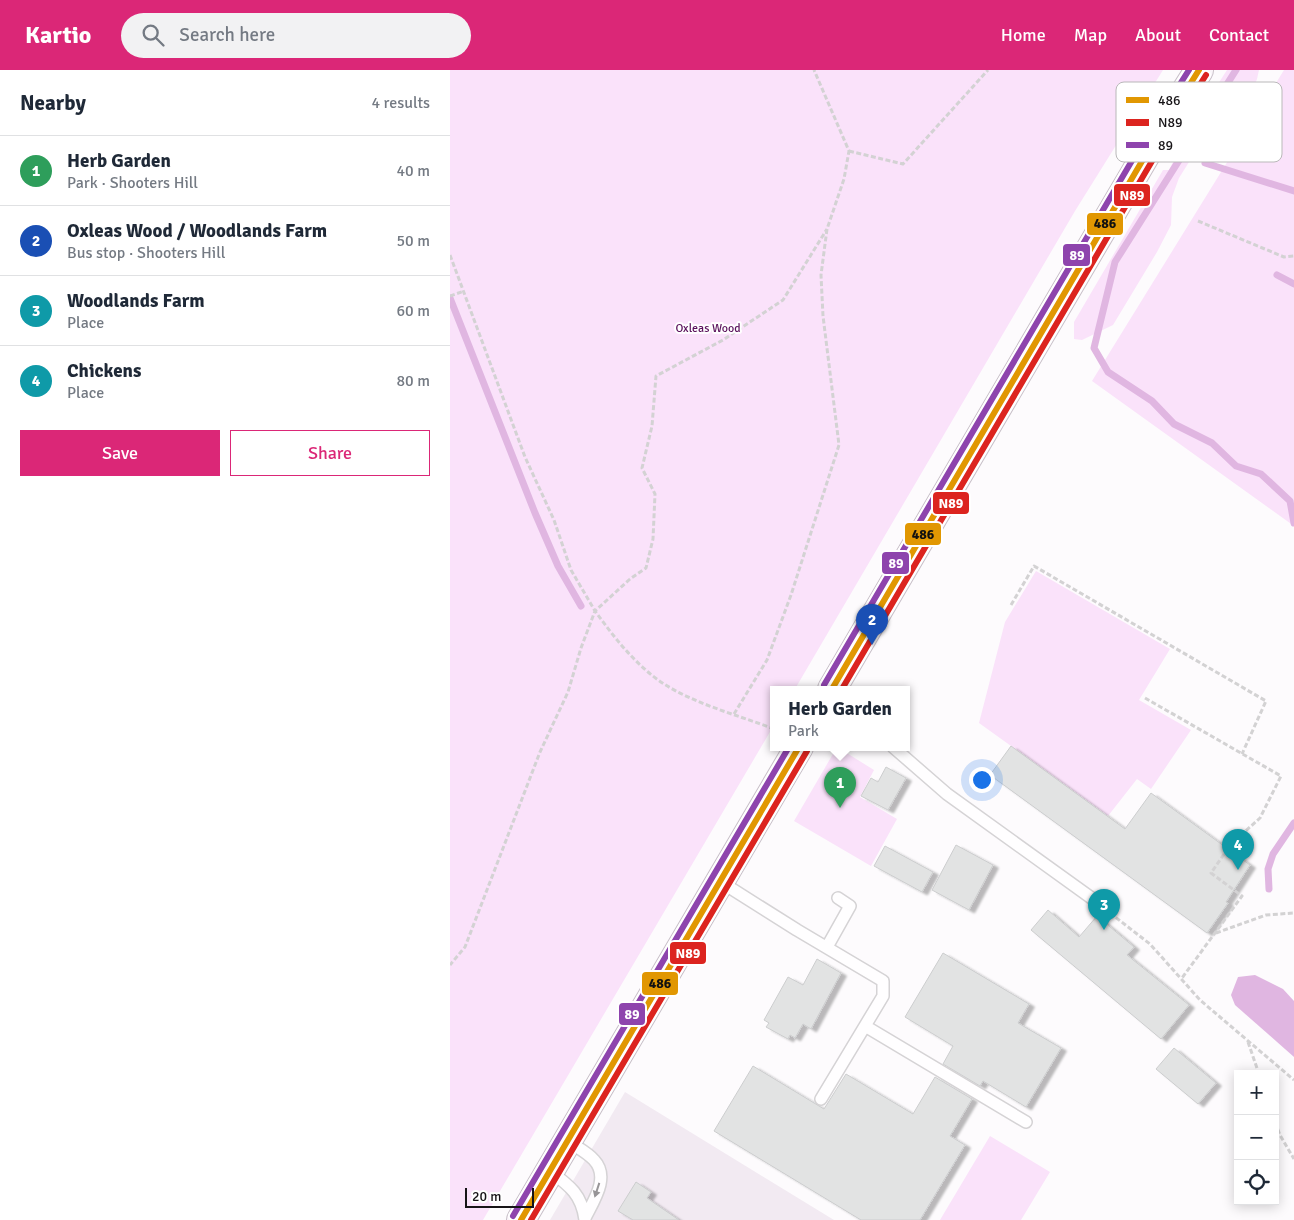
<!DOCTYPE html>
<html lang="en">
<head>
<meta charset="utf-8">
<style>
  body { margin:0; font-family:Signika,sans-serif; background:#f2f2f3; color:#1f2937 }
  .controls { position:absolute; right:15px; bottom:15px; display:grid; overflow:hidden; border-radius:0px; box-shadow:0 2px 12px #0003 }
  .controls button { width:45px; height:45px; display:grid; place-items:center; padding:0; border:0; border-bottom:1px solid #e0e1e3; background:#fff; color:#1f2937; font:25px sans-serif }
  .scale { position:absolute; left:15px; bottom:12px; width:69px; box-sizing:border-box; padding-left:5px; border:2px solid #171417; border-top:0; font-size:14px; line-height:18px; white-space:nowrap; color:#171417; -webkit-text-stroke:4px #fff; paint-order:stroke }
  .you { position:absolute; left:531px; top:709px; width:18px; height:18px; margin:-12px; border:4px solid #fff; border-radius:50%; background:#1a73e8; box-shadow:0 0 0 8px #1a73e833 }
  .badge { display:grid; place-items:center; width:32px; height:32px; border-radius:50%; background:#db2777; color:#fff; font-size:16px; font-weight:700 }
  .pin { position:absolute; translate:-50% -41px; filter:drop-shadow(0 1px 2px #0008) }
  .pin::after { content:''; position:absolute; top:26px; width:18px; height:15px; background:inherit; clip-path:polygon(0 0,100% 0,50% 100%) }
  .popup { position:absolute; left:320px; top:616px; width:140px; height:65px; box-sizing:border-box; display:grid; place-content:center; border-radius:0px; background:#fff; filter:drop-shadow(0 1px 4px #0005); font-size:16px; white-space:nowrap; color:#747a83 }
  .popup b { font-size:19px; color:#1f2937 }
  .popup::after { content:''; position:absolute; left:50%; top:100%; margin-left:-10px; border:10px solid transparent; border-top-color:#fff }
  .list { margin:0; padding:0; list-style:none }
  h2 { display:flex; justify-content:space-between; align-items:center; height:65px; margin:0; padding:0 20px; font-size:21px }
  h2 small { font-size:16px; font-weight:400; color:#747a83 }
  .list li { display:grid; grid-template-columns:32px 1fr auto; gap:15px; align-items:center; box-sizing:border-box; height:70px; padding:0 20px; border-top:1px solid #e0e1e3 }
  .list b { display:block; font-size:19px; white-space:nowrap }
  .list p { margin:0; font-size:16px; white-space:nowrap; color:#747a83 }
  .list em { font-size:16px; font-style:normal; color:#747a83 }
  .actions { display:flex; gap:10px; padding:15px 20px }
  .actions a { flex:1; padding:11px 0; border:1px solid #db2777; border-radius:0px; text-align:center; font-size:18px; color:#db2777 }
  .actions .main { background:#db2777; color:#fff }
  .icon { flex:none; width:28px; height:28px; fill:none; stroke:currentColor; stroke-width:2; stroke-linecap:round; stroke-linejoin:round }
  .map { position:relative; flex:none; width:844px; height:1150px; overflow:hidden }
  header { display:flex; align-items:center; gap:30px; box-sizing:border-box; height:70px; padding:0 25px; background:#db2777; color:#fff }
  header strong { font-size:24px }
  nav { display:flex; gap:28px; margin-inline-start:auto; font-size:18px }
  .search { width:350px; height:45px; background:#f2f2f3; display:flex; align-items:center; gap:12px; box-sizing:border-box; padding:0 18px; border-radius:28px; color:#747a83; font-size:19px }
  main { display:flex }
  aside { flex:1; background:#fff }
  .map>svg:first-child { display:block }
  .built { fill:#f2eaf2 }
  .green { fill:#fae2fa }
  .water { fill:#e0b6e1 }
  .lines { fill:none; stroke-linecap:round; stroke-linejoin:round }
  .stream { stroke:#e0b6e1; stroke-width:7 }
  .building { fill:#e2e3e3; stroke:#cccdce; filter:url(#shadow) }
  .service-casing { stroke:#d5d3d5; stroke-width:14 }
  .primary-casing { stroke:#c8c0c8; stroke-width:30 }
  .path { stroke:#d3d2d3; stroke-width:3; stroke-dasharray:5 2.5; stroke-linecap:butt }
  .service { stroke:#fffeff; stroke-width:11 }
  .primary { stroke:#faf5fa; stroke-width:28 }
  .bus-1-casing { stroke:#fff; stroke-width:10 }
  .bus-2-casing { stroke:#fff; stroke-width:10 }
  .bus-3-casing { stroke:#fff; stroke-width:10 }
  .bus-1 { stroke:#e19702; stroke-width:6 }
  .bus-2 { stroke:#dc241f; stroke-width:6 }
  .bus-3 { stroke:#8e44ad; stroke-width:6 }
  .oneway { fill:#979597 }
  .labels { text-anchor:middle; stroke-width:4; stroke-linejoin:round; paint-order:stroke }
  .park-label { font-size:12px; fill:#5a115c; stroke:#fff }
  .key { fill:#fff; stroke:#b9b8b9; stroke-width:1 }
  .key-label { font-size:14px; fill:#171417 }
  .line-badge { stroke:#fff; stroke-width:2 }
  .badge-label { font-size:14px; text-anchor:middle; font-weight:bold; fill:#fff }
  .pale-badge-label { font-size:14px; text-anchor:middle; font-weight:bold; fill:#111 }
</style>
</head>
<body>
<header>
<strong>Kartio</strong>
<div class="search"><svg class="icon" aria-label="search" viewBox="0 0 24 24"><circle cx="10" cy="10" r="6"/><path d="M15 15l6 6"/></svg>Search here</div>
<nav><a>Home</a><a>Map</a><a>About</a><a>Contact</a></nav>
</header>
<main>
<aside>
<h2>Nearby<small>4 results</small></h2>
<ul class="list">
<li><span class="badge" style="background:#2e9e5b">1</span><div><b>Herb Garden</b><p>Park · Shooters Hill</p></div><em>40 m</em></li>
<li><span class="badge" style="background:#1a4fb4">2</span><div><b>Oxleas Wood / Woodlands Farm</b><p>Bus stop · Shooters Hill</p></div><em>50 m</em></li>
<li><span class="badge" style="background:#0f9aa8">3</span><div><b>Woodlands Farm</b><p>Place</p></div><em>60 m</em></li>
<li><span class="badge" style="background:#0f9aa8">4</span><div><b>Chickens</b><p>Place</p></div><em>80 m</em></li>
</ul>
<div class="actions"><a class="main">Save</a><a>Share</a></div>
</aside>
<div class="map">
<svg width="844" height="1150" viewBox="0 0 844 1150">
  <defs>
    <filter id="shadow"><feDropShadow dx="5.5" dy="3" stdDeviation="1" flood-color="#0004"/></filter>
  </defs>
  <rect width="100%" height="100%" fill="#fdfbfd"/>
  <path class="built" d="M175,1022L384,1150H100Z"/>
  <path class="green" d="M0,0H713L625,141L345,619H324V655L33,1150H0Z
    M777,0H809L807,9L799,29L786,35L776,41L772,79L739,92L729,108L722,127L721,155L707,182L663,255L632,270L624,269V252L713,100H719L731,76L754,43L757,31Z
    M834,0H844V456L642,311Z
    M586,501L720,579L689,630L741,660L701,719L687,709L658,746L529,653L555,552Z
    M387,677L424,700L410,727L447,749L421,796L344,751Z
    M540,1066L600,1102L571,1150H490Z"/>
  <path class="water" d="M805,905L833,919L844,931V987L785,935L781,925L788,907Z"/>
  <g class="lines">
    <path class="stream" d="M786,0L665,192L644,278L658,302L702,331L724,354L762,373L786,396L811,404L840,431L844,453
      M755,93L844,121
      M827,205L844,214
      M0,228L85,443L108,496L131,536
      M819,819L818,799L823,784L844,753"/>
  </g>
  <path class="building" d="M561,676L675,759L701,723L800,795L776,832L778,833L757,863L540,705Z
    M436,697L456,708L438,740L411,726L421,708L428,712Z
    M506,775L543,795L519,840L482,820Z
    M435,776L483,802L472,822L424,796Z
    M598,840L629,867L647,846L684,877L677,885L739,935L711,969L581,860Z
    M493,883L579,934L568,953L611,978L576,1037L533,1011L530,1016L493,994L503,976L455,947Z
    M367,889L391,903L361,959L353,954L345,968L340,965L338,969L316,957L319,953L314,950L338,907L353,915Z
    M724,978L766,1013L748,1034L706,999Z
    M303,996L374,1039L396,1004L463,1044L485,1007L522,1029L500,1066L515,1075L470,1150H411L264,1061Z
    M186,1112L201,1122L197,1128L229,1150H183L168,1141Z"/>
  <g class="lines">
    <defs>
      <path id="service" d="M443,677L497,724L647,832
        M271,812L347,860L433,911V926L371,1029
        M377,877L400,836L388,828
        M415,956L576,1052
        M118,1071C126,1077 137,1082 144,1090C160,1107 144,1130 135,1148
        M100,1101C120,1116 132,1125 135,1150"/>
      <path id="primary" d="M382,619L698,81L749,0
        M71,1150L349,677"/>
    </defs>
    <use href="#service" class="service-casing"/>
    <use href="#primary" class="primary-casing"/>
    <path class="path" d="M399,81L453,94L538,0
      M748,151L834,187L844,186
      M0,185L75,387L104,450L121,500L145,541L131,578L118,622L90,682L15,877L0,895
      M0,226L14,221
      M561,535L584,496L816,631L792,684
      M695,628L831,706L810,748L781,774L761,803L792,826L732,908
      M284,644L317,590L341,525L389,375L373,246L371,205L377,159L394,109L399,81L364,0
      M324,659C283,643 231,631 198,602C177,584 161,563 145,541L180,509L196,498L203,469L205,424L192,398L202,356L206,306L273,270L333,230L377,159
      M660,843L700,874L750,930L844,1010
      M766,863L816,845L844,843
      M798,972L809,1004
      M825,1052L830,1065L844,1089"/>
    <use href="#service" class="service"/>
    <use href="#primary" class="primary"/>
    <defs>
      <path id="bus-1" d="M382,619L698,81L749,0
        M71,1150L349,677"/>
      <path id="bus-2" d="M392,619L705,86L756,5
        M81,1150L357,681"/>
      <path id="bus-3" d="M374,615L690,77L739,0
        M63,1146L339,677"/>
    </defs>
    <use href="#bus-1" class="bus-1-casing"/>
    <use href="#bus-2" class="bus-2-casing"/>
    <use href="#bus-3" class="bus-3-casing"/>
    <use href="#bus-1" class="bus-1"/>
    <use href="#bus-2" class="bus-2"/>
    <use href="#bus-3" class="bus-3"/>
  </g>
  <defs><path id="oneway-solid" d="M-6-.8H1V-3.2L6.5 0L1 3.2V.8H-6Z" transform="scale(1.25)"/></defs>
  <use class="oneway" href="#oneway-solid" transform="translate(147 1120) rotate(108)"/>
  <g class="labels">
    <g class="park-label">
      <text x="258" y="262">Oxleas Wood</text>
    </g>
  </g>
  <rect x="666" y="12" width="166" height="80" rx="8" class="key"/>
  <rect x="676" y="27" width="23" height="6" fill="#e19702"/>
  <rect x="676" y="49" width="23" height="7" fill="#dc241f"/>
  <rect x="676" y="72" width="23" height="6" fill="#8e44ad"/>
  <g class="key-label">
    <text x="708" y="35">486</text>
    <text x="708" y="57">N89</text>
    <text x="708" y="80">89</text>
  </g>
  <g class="line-badge">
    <rect x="663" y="113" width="38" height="24" rx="5" fill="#dc241f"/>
    <rect x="636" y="142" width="38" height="24" rx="5" fill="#e19702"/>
    <rect x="612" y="173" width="29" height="24" rx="5" fill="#8e44ad"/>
    <rect x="482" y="421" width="38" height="24" rx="5" fill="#dc241f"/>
    <rect x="454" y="452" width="38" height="24" rx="5" fill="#e19702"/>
    <rect x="431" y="481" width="29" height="24" rx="5" fill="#8e44ad"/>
    <rect x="219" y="871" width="38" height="24" rx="5" fill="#dc241f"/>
    <rect x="191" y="901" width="38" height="25" rx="5" fill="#e19702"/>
    <rect x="168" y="932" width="28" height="24" rx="5" fill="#8e44ad"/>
  </g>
  <g class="badge-label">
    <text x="682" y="130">N89</text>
    <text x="627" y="190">89</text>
    <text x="501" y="438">N89</text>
    <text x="446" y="498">89</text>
    <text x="238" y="888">N89</text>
    <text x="182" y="949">89</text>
  </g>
  <g class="pale-badge-label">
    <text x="655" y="158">486</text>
    <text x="473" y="469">486</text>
    <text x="210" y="918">486</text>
  </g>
</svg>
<div class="controls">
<button>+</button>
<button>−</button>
<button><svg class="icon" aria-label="locate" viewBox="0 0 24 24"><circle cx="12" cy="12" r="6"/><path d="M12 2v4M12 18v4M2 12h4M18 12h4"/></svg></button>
</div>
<div class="scale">20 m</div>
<div class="you"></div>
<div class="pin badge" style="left:390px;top:738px;background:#2e9e5b">1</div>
<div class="popup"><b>Herb Garden</b>Park</div>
<div class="pin badge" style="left:422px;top:575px;background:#1a4fb4">2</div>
<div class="pin badge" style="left:654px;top:860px;background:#0f9aa8">3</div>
<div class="pin badge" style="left:788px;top:800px;background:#0f9aa8">4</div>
</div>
</main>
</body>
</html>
